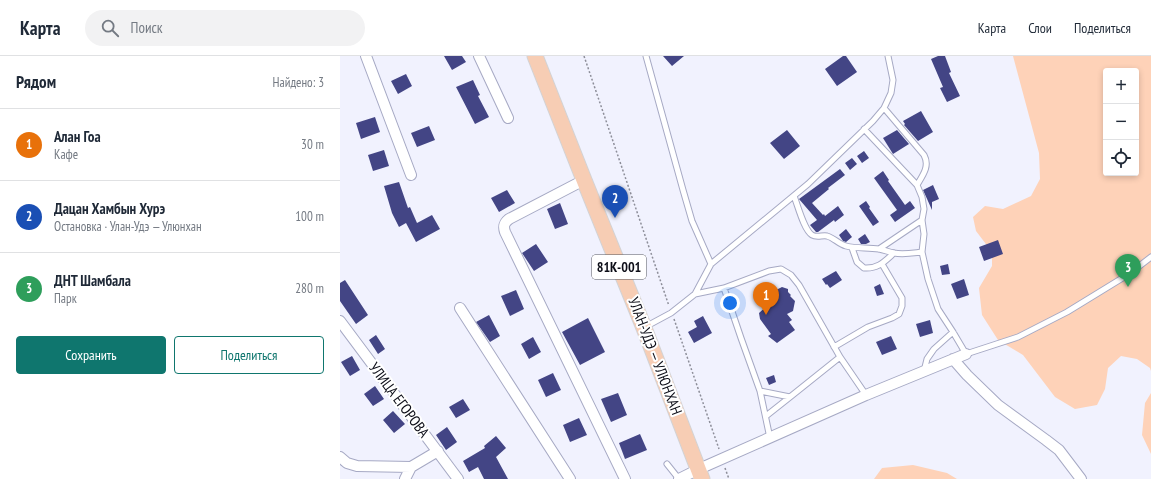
<!DOCTYPE html>
<html lang="ru">
<head>
<meta charset="utf-8">
<style>
  body { margin:0; font-family:"PT Sans Narrow",sans-serif; background:#f2f2f3; color:#1f2937 }
  .controls { position:absolute; right:12px; top:12px; display:grid; overflow:hidden; border-radius:4px; box-shadow:0 2px 6px #0003 }
  .controls button { width:36px; height:36px; display:grid; place-items:center; padding:0; border:0; border-bottom:1px solid #e0e1e3; background:#fff; color:#1f2937; font:20px sans-serif }
  .you { position:absolute; left:390px; top:247px; width:14px; height:14px; margin:-10px; border:3px solid #fff; border-radius:50%; background:#1a73e8; box-shadow:0 0 0 6px #1a73e833 }
  .badge { display:grid; place-items:center; width:26px; height:26px; border-radius:50%; background:#0f766e; color:#fff; font-size:13px; font-weight:700 }
  .pin { position:absolute; translate:-50% -33px; filter:drop-shadow(0 1px 2px #0008) }
  .pin::after { content:''; position:absolute; top:21px; width:14px; height:12px; background:inherit; clip-path:polygon(0 0,100% 0,50% 100%) }
  .list { margin:0; padding:0; list-style:none }
  h2 { display:flex; justify-content:space-between; align-items:center; height:52px; margin:0; padding:0 16px; font-size:17px }
  h2 small { font-size:13px; font-weight:400; color:#747a83 }
  .list li { display:grid; grid-template-columns:26px 1fr auto; gap:12px; align-items:center; box-sizing:border-box; height:72px; padding:0 16px; border-top:1px solid #e0e1e3 }
  .list b { display:block; font-size:15px; white-space:nowrap }
  .list p { margin:0; font-size:13px; white-space:nowrap; color:#747a83 }
  .list em { font-size:13px; font-style:normal; color:#747a83 }
  .actions { display:flex; gap:8px; padding:12px 16px }
  .actions a { flex:1; padding:9px 0; border:1px solid #0f766e; border-radius:4px; text-align:center; font-size:14px; color:#0f766e }
  .actions .main { background:#0f766e; color:#fff }
  .icon { flex:none; width:22px; height:22px; fill:none; stroke:currentColor; stroke-width:2; stroke-linecap:round; stroke-linejoin:round }
  .map { position:relative; flex:none; width:811px; height:423px; overflow:hidden }
  header { display:flex; align-items:center; gap:24px; box-sizing:border-box; height:56px; padding:0 20px; background:#fff; border-bottom:1px solid #e0e1e3 }
  header strong { font-size:19px }
  nav { display:flex; gap:22px; margin-inline-start:auto; font-size:14px }
  .search { width:280px; height:36px; background:#f2f2f3; display:flex; align-items:center; gap:10px; box-sizing:border-box; padding:0 14px; border-radius:22px; color:#747a83; font-size:15px }
  main { display:flex }
  aside { flex:1; background:#fff }
  .map>svg:first-child { display:block }
  .green { fill:#fed2b8; fill-rule:evenodd }
  .building { fill:#434585 }
  .lines { fill:none; stroke-linecap:round; stroke-linejoin:round }
  .lane-casing { stroke:#a6a9c4; stroke-width:7 }
  .street-casing { stroke:#a6a9c4; stroke-width:12 }
  .primary-casing { stroke:#d3d3d5; stroke-width:17 }
  .path { stroke:#8d8e99; stroke-width:1.5; stroke-dasharray:2 2; stroke-linecap:butt }
  .lane { stroke:#fff; stroke-width:5 }
  .street { stroke:#fff; stroke-width:10 }
  .primary { stroke:#f7cdb4; stroke-width:15 }
  .labels { text-anchor:middle; stroke-width:4; stroke-linejoin:round; paint-order:stroke }
  .shield { fill:#fff; stroke:#55565d; stroke-width:1 }
  .shield-label { font-size:14px; font-weight:bold; fill:#0c0d17 }
  .street-label { font-size:15px; fill:#0c0d17; stroke:#fff }
</style>
</head>
<body>
<header>
<strong>Карта</strong>
<div class="search"><svg class="icon" aria-label="search" viewBox="0 0 24 24"><circle cx="10" cy="10" r="6"/><path d="M15 15l6 6"/></svg>Поиск</div>
<nav><a>Карта</a><a>Слои</a><a>Поделиться</a></nav>
</header>
<main>
<aside>
<h2>Рядом<small>Найдено: 3</small></h2>
<ul class="list">
<li><span class="badge" style="background:#e8710a">1</span><div><b>Алан Гоа</b><p>Кафе</p></div><em>30 m</em></li>
<li><span class="badge" style="background:#1a4fb4">2</span><div><b>Дацан Хамбын Хурэ</b><p>Остановка · Улан-Удэ — Улюнхан</p></div><em>100 m</em></li>
<li><span class="badge" style="background:#2e9e5b">3</span><div><b>ДНТ Шамбала</b><p>Парк</p></div><em>280 m</em></li>
</ul>
<div class="actions"><a class="main">Сохранить</a><a>Поделиться</a></div>
</aside>
<div class="map">
<svg width="811" height="423" viewBox="0 0 811 423">
  <rect width="100%" height="100%" fill="#f1f2fe"/>
  <path class="green" d="M673,0H811V315L810,312L797,303L781,300L768,312L765,333L757,349L735,353L715,341L683,299L658,284L642,259L639,232L652,210V196L636,175L633,161L645,150L663,153L691,140L700,123L699,97ZM766,15H796V117H766Z
    M811,337V398L802,379L805,347Z
    M573,409L607,417L617,423H534L542,412Z"/>
  <path class="building" d="M104,0H122L126,6L112,14Z
    M323,0H344L332,10Z
    M503,0H506L517,16L497,30L485,13Z
    M598,0H605L611,16L609,17L620,40L607,46L600,32L603,31L591,3Z
    M66,18L72,30L58,38L51,25Z
    M133,24L140,39L138,40L149,61L135,68L116,31Z
    M581,55L593,76L578,85L564,69L565,68L563,65Z
    M35,61L40,76L21,83L16,67Z
    M89,70L95,84L77,91L71,77Z
    M447,74L460,90L444,103L430,87Z
    M557,74L569,88L553,98L543,82Z
    M44,94L49,110L33,115L28,99Z
    M524,95L529,102L522,107L517,100Z
    M512,102L517,108L510,114L505,107Z
    M500,113L505,119L488,132L489,133L472,147L483,159L484,158L485,160L498,150L504,159L495,166L494,164L478,176H476L470,169L477,164L459,143Z
    M543,115L549,124L548,125L565,149L570,145L575,152L555,166L550,159L557,154L534,122Z
    M59,126L68,152L70,151L77,167L92,159L100,173L76,186L66,167L59,171L52,157L44,130Z
    M593,129L599,143L592,146V154L583,134Z
    M167,134L175,147L159,156L151,142Z
    M526,145L530,151L529,152L539,166L533,170L519,150Z
    M220,147L228,168L215,173L207,153Z
    M506,173L512,181L506,186L503,185L499,179Z
    M525,178L530,186L526,188H521L518,183Z
    M658,184L663,198L644,205L639,191Z
    M196,188L208,206L194,215L182,197Z
    M608,208L610,218L602,219L600,210Z
    M496,215L502,224L490,232L487,228L486,229L482,223Z
    M624,223L629,239L617,243L611,228Z
    M5,224L28,259L16,268L0,245V227Z
    M540,228L544,238L537,240L534,231Z
    M442,231L448,233V236L451,239L450,240L455,245L453,255L447,258L452,264L449,266L455,274L437,287L428,280L431,278L420,263L419,257L431,246L429,244L432,236Z
    M176,234L184,253L170,260L161,240Z
    M149,259L160,280L150,286L136,266Z
    M363,260L372,277L354,287L348,276L357,271L354,265Z
    M248,262L265,296L240,309L222,276Z
    M590,264L593,277L580,281L576,268Z
    M36,279L45,293L38,298L29,284Z
    M551,280L557,293L542,299L536,286Z
    M193,281L201,296L189,303L181,288Z
    M12,300L20,314L10,320L1,306Z
    M213,317L221,334L206,341L198,324Z
    M434,319L436,326L429,329L426,322Z
    M35,330L44,343L33,350L24,338Z
    M278,337L287,359L271,366L261,343Z
    M123,343L130,354L116,362L109,351Z
    M53,355L65,368L54,377L43,364Z
    M239,362L247,379L230,386L223,369Z
    M107,371L117,386L106,394L96,379Z
    M300,378L307,394L285,403L279,387Z
    M156,380L166,392L156,401L168,423H144L138,411L129,416L123,405L145,392L144,390Z"/>
  <g class="lines">
    <defs>
      <path id="lane" d="M306,0L343,134L352,165L371,208
        M544,52L584,99C590,110 583,119 577,129
        M524,73L577,129L582,141L584,153L582,164L584,178L582,196L588,223L598,253L613,276
        M454,140C458,150 464,174 472,179C477,182 482,179 487,180C494,182 499,188 506,190C517,193 528,191 539,193C544,194 549,196 554,197C563,199 573,197 582,196
        M512,192L517,206L524,212C538,213 544,206 554,197
        M539,193L582,164
        M384,232L401,282L420,335L450,341L500,301L526,339
        M355,238L371,208L468,128L533,65L544,52L551,37L553,24L548,0
        M305,271L331,257L355,238L384,232L429,215L441,213L451,219L459,229L500,301
        M494,291L528,271L552,262L559,258L562,250V242L542,208
        M584,315L587,303L594,293L613,276L626,298L678,281L727,256L789,218L811,201
        M420,335L430,382
        M426,360L450,341
        M327,408L339,423"/>
      <path id="street" d="M26,0L71,119
        M139,0L168,62
        M244,124L169,163C164,167 163,170 165,176L285,423
        M120,252L230,423
        M0,265L118,423
        M613,303L627,319L658,349L706,384L719,394L741,423
        M0,401L7,407L17,410L71,411L98,395
        M65,423L71,411
        M339,423L359,413L526,339L626,298"/>
      <path id="primary" d="M195,0L244,124L304,272L362,423"/>
    </defs>
    <use href="#lane" class="lane-casing"/>
    <use href="#street" class="street-casing"/>
    <use href="#primary" class="primary-casing"/>
    <path class="path" d="M244,0L329,250
      M334,263L379,393
      M385,412L389,423"/>
    <use href="#lane" class="lane"/>
    <use href="#street" class="street"/>
    <use href="#primary" class="primary"/>
  </g>
  <g class="labels">
    <rect class="shield" x="252" y="199" width="54" height="24" rx="3"/>
    <g class="shield-label">
      <text x="279" y="216">81К-001</text>
    </g>
    <g class="street-label">
      <text transform="translate(315 300) rotate(69)" y="5">УЛАН-УДЭ — УЛЮНХАН</text>
      <text transform="translate(59 344) rotate(53)" y="5">УЛИЦА ЕГОРОВА</text>
    </g>
  </g>
</svg>
<div class="controls">
<button>+</button>
<button>−</button>
<button><svg class="icon" aria-label="locate" viewBox="0 0 24 24"><circle cx="12" cy="12" r="6"/><path d="M12 2v4M12 18v4M2 12h4M18 12h4"/></svg></button>
</div>
<div class="you"></div>
<div class="pin badge" style="left:426px;top:259px;background:#e8710a">1</div>
<div class="pin badge" style="left:275px;top:162px;background:#1a4fb4">2</div>
<div class="pin badge" style="left:788px;top:231px;background:#2e9e5b">3</div>
</div>
</main>
</body>
</html>
